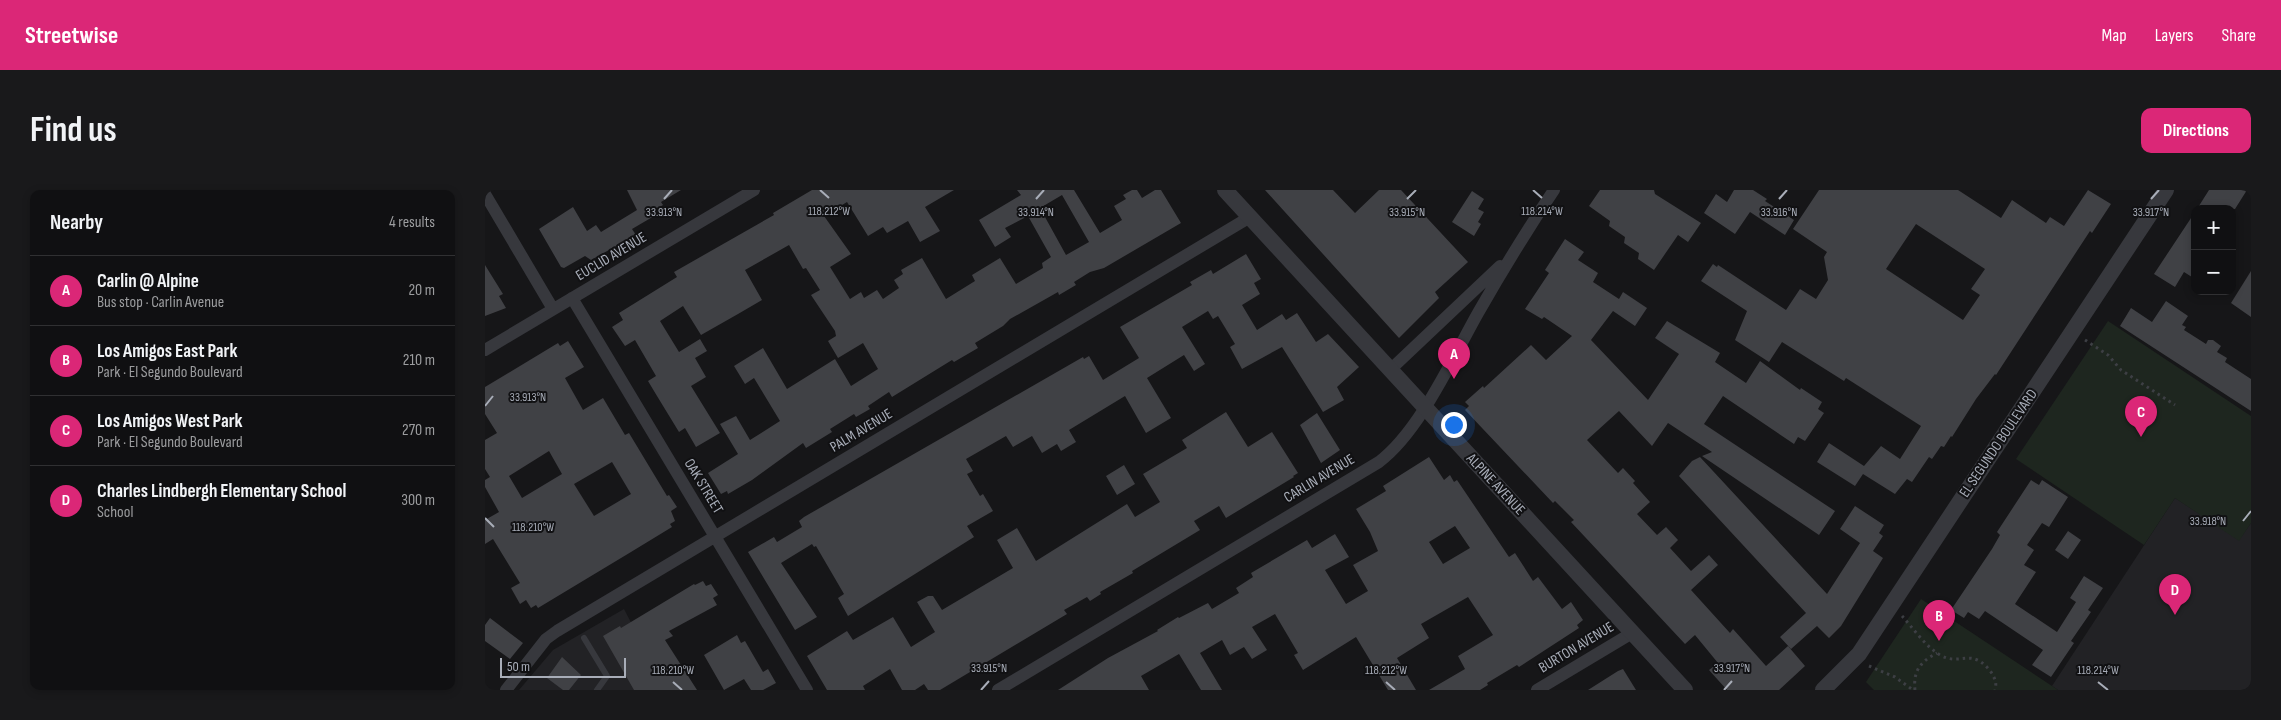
<!DOCTYPE html>
<html lang="en">
<head>
<meta charset="utf-8">
<style>
  body { margin:0; font-family:"Sofia Sans Condensed",sans-serif; background:#19191b; color:#f1f3f6 }
  .controls { position:absolute; right:15px; top:15px; display:grid; overflow:hidden; border-radius:10px; box-shadow:0 2px 8px #0003 }
  .controls button { width:45px; height:45px; display:grid; place-items:center; padding:0; border:0; border-bottom:1px solid #303032; background:#101012; color:#f1f3f6; font:25px sans-serif }
  .scale { position:absolute; left:15px; bottom:12px; width:126px; box-sizing:border-box; padding-left:5px; border:2px solid #a8adb8; border-top:0; font-size:14px; line-height:18px; white-space:nowrap; color:#a8adb8; -webkit-text-stroke:4px #111113; paint-order:stroke }
  .you { position:absolute; left:968px; top:234px; width:18px; height:18px; margin:-12px; border:4px solid #fff; border-radius:50%; background:#1a73e8; box-shadow:0 0 0 8px #1a73e833 }
  .badge { display:grid; place-items:center; width:32px; height:32px; border-radius:50%; background:#db2777; color:#fff; font-size:16px; font-weight:700 }
  .pin { position:absolute; translate:-50% -41px; filter:drop-shadow(0 1px 2px #0008) }
  .pin::after { content:''; position:absolute; top:26px; width:18px; height:15px; background:inherit; clip-path:polygon(0 0,100% 0,50% 100%) }
  .list { margin:0; padding:0; list-style:none }
  h2 { display:flex; justify-content:space-between; align-items:center; height:65px; margin:0; padding:0 20px; font-size:21px }
  h2 small { font-size:16px; font-weight:400; color:#9c9d9f }
  .list li { display:grid; grid-template-columns:32px 1fr auto; gap:15px; align-items:center; box-sizing:border-box; height:70px; padding:0 20px; border-top:1px solid #303032 }
  .list b { display:block; font-size:19px; white-space:nowrap }
  .list p { margin:0; font-size:16px; white-space:nowrap; color:#9c9d9f }
  .list em { font-size:16px; font-style:normal; color:#9c9d9f }
  .map { position:relative; flex:none; width:1766px; height:500px; overflow:hidden; border-radius:10px }
  header { display:flex; align-items:center; gap:30px; box-sizing:border-box; height:70px; padding:0 25px; background:#db2777; color:#fff }
  header strong { font-size:24px }
  nav { display:flex; gap:28px; margin-inline-start:auto; font-size:18px }
  .intro { display:flex; align-items:center; justify-content:space-between; box-sizing:border-box; height:120px; padding:0 30px }
  h1 { margin:0; font-size:35px }
  .button { padding:12px 22px; border-radius:10px; background:#db2777; color:#fff; font-size:18px; font-weight:700 }
  main { display:flex; gap:30px; padding:0 30px }
  aside { flex:1; background:#101012; border-radius:10px; box-shadow:0 2px 8px #0003 }
  .map>svg:first-child { display:block }
  .built { fill:#222225 }
  .green { fill:#1e261f }
  .building { fill:#404145; fill-rule:evenodd }
  .lines { fill:none; stroke-linecap:round; stroke-linejoin:round }
  .path { stroke:#3d3f44; stroke-width:3; stroke-dasharray:2.5 4; stroke-linecap:butt }
  .service { stroke:#37383d; stroke-width:6 }
  .minor { stroke:#37383d; stroke-width:12 }
  .tertiary { stroke:#37383d; stroke-width:16 }
  .ticks { fill:none; stroke:#a8adb8; stroke-width:2 }
  .labels { text-anchor:middle; stroke-width:4; stroke-linejoin:round; paint-order:stroke }
  .street-label { font-size:15px; fill:#a8adb8; stroke:#111113 }
  .ticks-label { font-size:12px; text-anchor:middle; fill:#a8adb8; stroke:#111113; stroke-width:4; stroke-linejoin:round; paint-order:stroke }
</style>
</head>
<body>
<header>
<strong>Streetwise</strong>
<nav><a>Map</a><a>Layers</a><a>Share</a></nav>
</header>
<div class="intro"><h1>Find us</h1><a class="button">Directions</a></div>
<main>
<aside>
<h2>Nearby<small>4 results</small></h2>
<ul class="list">
<li><span class="badge">A</span><div><b>Carlin @ Alpine</b><p>Bus stop · Carlin Avenue</p></div><em>20 m</em></li>
<li><span class="badge">B</span><div><b>Los Amigos East Park</b><p>Park · El Segundo Boulevard</p></div><em>210 m</em></li>
<li><span class="badge">C</span><div><b>Los Amigos West Park</b><p>Park · El Segundo Boulevard</p></div><em>270 m</em></li>
<li><span class="badge">D</span><div><b>Charles Lindbergh Elementary School</b><p>School</p></div><em>300 m</em></li>
</ul>
</aside>
<div class="map">
<svg width="1766" height="500" viewBox="0 0 1766 500">
  <rect width="100%" height="100%" fill="#161618"/>
  <path class="built" d="M1690,308L1754,350L1766,333V500H1573L1567,496Z
    M139,419L181,500H34L68,460Z"/>
  <path class="green" d="M1623,131L1766,226V333L1754,351L1690,308L1659,355L1531,269Z
    M1436,409L1567,496L1573,500H1389L1381,492Z"/>
  <path class="building" d="M142,0H196L176,12L178,15L173,18L176,22L147,39L151,45L106,70L100,66L79,78L76,77L54,39L88,17L102,41L111,35L116,42L152,20Z
    M327,0H469L440,17L455,41L435,52L423,31L402,43L398,37L383,46L362,12L339,26L366,64L345,77L365,109L376,102L379,108L392,100L398,109L414,98L409,90L418,84L416,80L437,68L461,109L490,91L487,85L515,68L531,94L558,78L557,73L566,67L543,26L520,38L526,47L510,57L494,30L536,5L532,0H589L615,43L637,30L629,16L641,9L638,5L647,0H652L657,8L670,0H676L696,33L619,78L605,82L589,92L591,95L574,105L573,102L525,129L518,136L490,153L493,158L469,172L467,170L407,207L404,202L383,216L385,219L371,227L369,224L345,239L347,242L321,258L318,253L267,290L243,304L242,301L236,304L223,283L253,264L235,234L251,226L265,250L295,231L269,188L260,194L249,176L278,158L302,199L350,169L366,196L393,179L378,153L353,168L343,151L351,146L350,141L326,105L335,100L321,78L318,79L304,55L260,80L277,110L253,124L216,145L198,116L175,131L194,162L215,149L222,161L210,168L221,187L206,196L235,243L211,257L200,238L194,242L172,206L163,191L171,186L150,150L140,156L127,137L138,130L134,123L192,87L189,82L289,25L288,23ZM577,5L604,52L581,65L555,18Z
    M780,0H848L870,23L894,0H916L983,72L950,102L954,108L914,148Z
    M1115,0H1169L1170,4L1216,33L1203,52L1193,45L1169,80L1153,69L1154,63L1139,53L1140,47L1124,36L1125,31L1104,16Z
    M1249,0H1268L1282,9L1280,11L1309,30L1300,45L1265,22L1250,44L1219,23L1231,4L1242,12Z
    M1334,0H1473L1516,28L1527,10L1561,33L1565,27L1579,36L1603,0L1626,14L1607,43L1605,41L1511,185L1510,184L1491,209L1467,247L1466,246L1459,257L1456,256L1447,269L1444,267L1427,292L1422,289L1410,304L1378,284L1370,296L1332,272L1344,253L1379,276L1396,256L1415,269L1436,236L1361,188L1359,191L1297,152L1284,172L1250,150L1262,121L1216,91L1228,74L1232,77L1233,75L1301,120L1315,99L1331,109L1343,90L1339,67L1342,62L1308,39ZM1431,34L1500,79L1486,99L1495,105L1478,130L1401,79Z
    M1724,0H1762L1750,19H1712Z
    M987,1L999,9L993,19L999,22L993,32L996,34L989,46L967,32Z
    M1710,22V89L1699,82L1690,97L1669,84Z
    M1080,49L1099,62L1093,70L1113,83L1108,92L1134,109L1138,102L1162,118L1150,136L1128,121L1106,150L1163,210L1194,164L1170,148L1182,131L1235,163L1230,172L1261,193L1275,171L1315,200L1316,198L1337,212L1333,219L1339,223L1320,251L1313,247L1309,254L1238,206L1219,234L1350,321L1334,345L1217,266L1227,262L1183,233L1167,256L1134,221L1102,250L1133,283L1138,278L1150,291L1148,293L1165,312L1152,324L1172,345L1181,337L1193,350L1185,358L1206,381L1224,365L1233,375L1206,400L1245,443L1248,439L1281,476L1303,456L1320,476L1294,500H1242L1224,480L1233,473L1210,445L1200,454L1086,332L1089,330L1070,311L1068,313L980,220L984,216L980,212L998,196L999,198L1046,155L1061,170L1087,146L1059,127L1057,129L1040,119L1064,83L1060,80Z
    M761,64L776,89L769,93L775,104L757,115L772,140L797,124L801,130L812,123L831,152L843,144L874,177L852,197L859,210L838,222L797,157L757,179L745,157L750,154L733,126L728,129L723,121L697,137L720,174L709,181L699,165L662,188L686,228L661,243L640,206L584,240L591,252L576,261L572,254L557,263L547,246L528,257L521,246L481,269L488,281L482,284L495,306L498,304L508,321L482,336L489,347L363,426L353,408L359,404L331,356L329,357L327,354L296,373L332,427L310,440L263,362L289,347L292,352L317,337L314,331L319,327L598,167L599,169L604,166L618,190L654,168L635,137L707,95L705,92L726,80L728,84Z
    M0,75L18,104L14,106L21,118L0,126Z
    M1766,81V127L1746,113Z
    M1681,111L1703,126L1697,135L1701,137L1699,140L1721,154L1723,150H1728L1736,156L1732,162L1742,168L1740,172L1766,189V221L1635,136L1646,118L1667,132Z
    M83,151L99,177L80,188L98,220L118,208L140,245L144,243L182,306L184,305L192,317L186,321L190,331L185,334L187,337L146,362L53,418L51,415L46,418L41,410L35,414L26,398L35,393L8,349L0,354V330L14,322L0,297V290L5,287L0,279V250L12,243L0,224V197L73,153L75,156ZM64,261L77,284L37,308L24,286ZM127,272L146,304L109,326L89,294Z
    M741,222L763,257L787,242L813,283L808,286L809,287L741,328L734,316L709,331L715,340L647,381L648,383L615,402L616,404L605,411L602,407L579,420L582,424L455,500H443L439,494L430,500H417L405,479L378,496L380,500H342L322,466L362,441L368,450L408,427L426,457L450,442L432,412L443,406H448L457,420L528,378L512,350L532,338L551,371L642,314L650,327L675,312L658,284L702,258L697,250Z
    M832,223L855,260L836,273L815,235Z
    M944,267L959,290L965,285L969,292L972,290L1024,367L1030,363L1048,391L1053,387L1077,419L1086,412L1098,430L1092,435L1094,438L1034,477L1032,475L1002,493L1003,495L995,500H944L980,479L973,466L1008,445L983,407L936,434L944,448L912,468L931,500H903L871,447L818,480L809,465L813,463L790,424L767,437L782,460L767,469L759,457L745,465L737,450L715,463L737,500H716L694,464L656,486L664,500H573L623,468L673,441L672,440L693,427L694,428L723,413L727,419L754,403L751,398L768,387L766,383L822,350L827,358L850,344L864,367L840,380L861,414L883,401L868,375L893,361L885,342L871,319L901,301L898,296ZM970,336L985,358L958,374L944,352Z
    M1215,267L1342,404L1375,353L1355,339L1370,316L1399,335L1394,343L1398,346L1388,361L1398,368L1356,436L1344,448L1332,436L1306,459L1295,447L1321,423L1194,286L1207,271Z
    M639,275L650,294L632,305L621,286Z
    M1546,290L1554,295L1557,290L1583,307L1564,337L1557,333L1542,355L1549,360L1539,375L1551,382L1530,414L1572,442L1591,412L1585,408L1599,386L1618,398L1603,420L1606,422L1586,451L1589,453L1566,487L1547,475L1558,460L1500,421L1494,429L1483,422L1479,428L1466,420L1507,359L1515,345L1512,342Z
    M1583,341L1596,350L1583,369L1570,360Z
    M218,391L221,396L226,394L233,405L228,408L232,415L184,441L188,446L180,450L212,500H149L118,446L135,436L136,438L209,394L210,395Z
    M5,428L38,453L25,469L0,451V435Z
    M252,445L256,453L260,451L278,482L283,479L291,493L278,500H266L259,489L239,500L219,465Z
    M77,467L96,485L84,500H78L62,488Z
    M1138,479L1151,500H1103L1133,481Z"/>
  <g class="lines">
    <path class="path" d="M1600,150L1623,165L1636,180L1690,215
      M1417,426C1428,438 1440,456 1455,465C1476,477 1486,456 1506,482C1510,489 1512,492 1510,500
      M1384,476L1410,487L1428,500
      M1430,500C1428,481 1435,472 1452,463"/>
    <path class="service" d="M99,448L122,486L112,500"/>
    <path class="minor" d="M0,4L68,119
      M87,108L322,500
      M0,160L269,0
      M905,180L1015,76
      M21,500L61,449L72,441L765,27
      M513,500L894,272C935,241 967,169 993,123C1017,81 1042,40 1069,0
      M1052,500L1147,443"/>
    <path class="tertiary" d="M740,0L1200,500
      M1338,500L1374,464L1681,0"/>
  </g>
  <path class="ticks" d="M335,0L344,8M1048,0L1057,8M179,9L187,0M551,9L559,0M922,9L931,0M1294,9L1302,0M1666,9L1674,0M0,216L8,206M0,328L9,337M1758,331L1766,321M188,492L197,500M901,492L910,500M1613,492L1623,500M496,500L504,491M1239,500L1247,491"/>
  <g class="labels">
    <g class="street-label">
      <text transform="translate(126 66) rotate(-31)" y="5">EUCLID AVENUE</text>
      <text transform="translate(376 240) rotate(-31)" y="5">PALM AVENUE</text>
      <text transform="translate(1513 253) rotate(-56)" y="5">EL SEGUNDO BOULEVARD</text>
      <text transform="translate(834 288) rotate(-31)" y="5">CARLIN AVENUE</text>
      <text transform="translate(1011 294) rotate(47)" y="5">ALPINE AVENUE</text>
      <text transform="translate(219 296) rotate(59)" y="5">OAK STREET</text>
      <text transform="translate(1091 457) rotate(-31)" y="5">BURTON AVENUE</text>
    </g>
  </g>
  <g class="ticks-label">
    <text x="344" y="25">118.212°W</text>
    <text x="1057" y="25">118.214°W</text>
    <text x="179" y="26">33.913°N</text>
    <text x="551" y="26">33.914°N</text>
    <text x="922" y="26">33.915°N</text>
    <text x="1294" y="26">33.916°N</text>
    <text x="1666" y="26">33.917°N</text>
    <text x="43" y="211">33.913°N</text>
    <text x="1723" y="335">33.918°N</text>
    <text x="48" y="341">118.210°W</text>
    <text x="504" y="482">33.915°N</text>
    <text x="1247" y="482">33.917°N</text>
    <text x="188" y="484">118.210°W</text>
    <text x="901" y="484">118.212°W</text>
    <text x="1613" y="484">118.214°W</text>
  </g>
</svg>
<div class="controls">
<button>+</button>
<button>−</button>
</div>
<div class="scale">50 m</div>
<div class="you"></div>
<div class="pin badge" style="left:969px;top:189px">A</div>
<div class="pin badge" style="left:1454px;top:451px">B</div>
<div class="pin badge" style="left:1656px;top:247px">C</div>
<div class="pin badge" style="left:1690px;top:425px">D</div>
</div>
</main>
</body>
</html>
